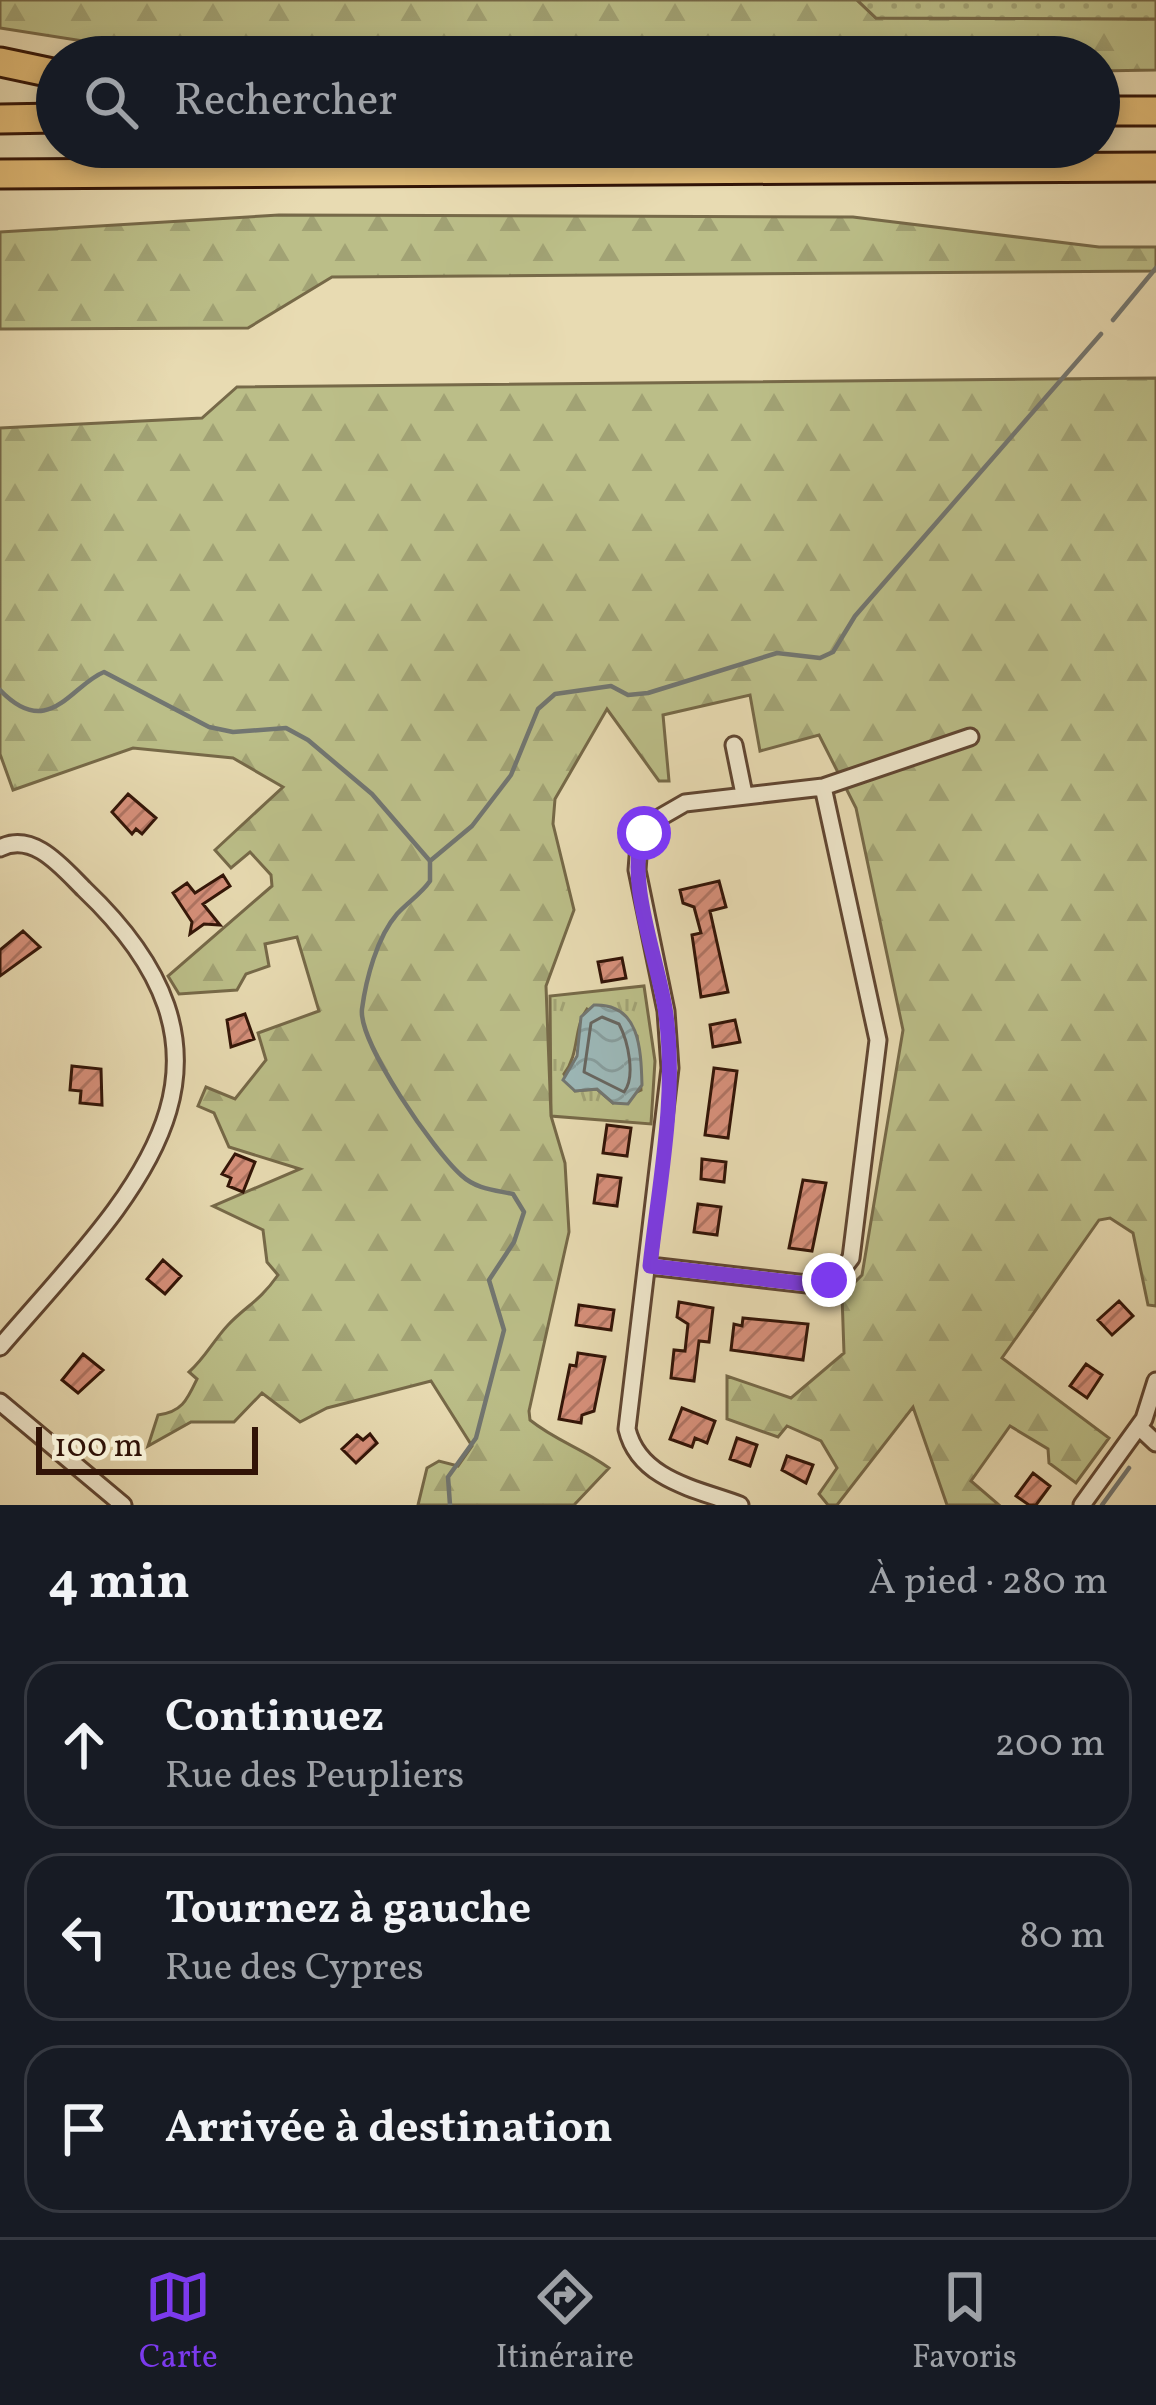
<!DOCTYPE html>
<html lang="fr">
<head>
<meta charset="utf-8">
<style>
  body { margin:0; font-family:Vollkorn,serif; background:#20242c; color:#f1f3f6 }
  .scale { position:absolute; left:36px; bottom:30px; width:222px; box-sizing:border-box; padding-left:12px; border:6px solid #321407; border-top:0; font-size:33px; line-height:42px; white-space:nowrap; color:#321407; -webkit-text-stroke:9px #f0e8cd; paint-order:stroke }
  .stop { position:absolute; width:36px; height:36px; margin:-27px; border:9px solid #7c3aed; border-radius:50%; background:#fff }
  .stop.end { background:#7c3aed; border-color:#fff; box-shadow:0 3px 12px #0008 }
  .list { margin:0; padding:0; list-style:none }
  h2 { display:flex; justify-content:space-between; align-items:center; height:156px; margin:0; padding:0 48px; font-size:51px }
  h2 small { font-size:39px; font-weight:400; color:#9ea1a6 }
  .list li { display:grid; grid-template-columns:78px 1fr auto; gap:36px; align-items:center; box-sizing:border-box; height:168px; margin:0 24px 24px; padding:0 24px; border:3px solid #363941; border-radius:36px }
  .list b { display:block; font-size:45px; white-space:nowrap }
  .list p { margin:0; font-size:39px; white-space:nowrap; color:#9ea1a6 }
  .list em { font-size:39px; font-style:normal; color:#9ea1a6 }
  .icon { flex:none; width:66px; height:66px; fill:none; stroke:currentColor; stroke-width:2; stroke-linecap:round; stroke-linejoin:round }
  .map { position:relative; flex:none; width:1156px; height:1505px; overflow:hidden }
  .search { position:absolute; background:#171b24; box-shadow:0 6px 18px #0003; left:36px; right:36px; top:36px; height:132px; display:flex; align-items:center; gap:30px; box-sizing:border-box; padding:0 42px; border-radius:66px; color:#9ea1a6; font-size:45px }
  .sheet { height:732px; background:#171b24 }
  nav { display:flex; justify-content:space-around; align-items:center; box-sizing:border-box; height:168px; border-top:3px solid #363941; background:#171b24; font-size:33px; color:#9ea1a6 }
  nav a { display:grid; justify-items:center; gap:6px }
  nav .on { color:#7c3aed }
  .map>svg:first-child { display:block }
  .grass { fill:url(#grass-tufts); stroke:#766948; stroke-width:3; fill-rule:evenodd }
  .forest { fill:url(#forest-firs); stroke:#766948; stroke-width:3 }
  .park { fill:url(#park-dots); stroke:#766948; stroke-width:3 }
  .water { fill:url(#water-waves); stroke:#727671; stroke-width:3 }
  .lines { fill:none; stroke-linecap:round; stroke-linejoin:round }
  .shore { stroke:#676660; stroke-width:3 }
  .stream { stroke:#727671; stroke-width:4.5 }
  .building { fill:url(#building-hatch); stroke:#321407; stroke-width:3 }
  .street-casing { stroke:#604632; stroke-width:21 }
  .highway-casing { stroke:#321407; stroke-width:33 }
  .street { stroke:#f0e8cd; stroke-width:15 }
  .highway { stroke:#e4be79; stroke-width:27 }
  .route { stroke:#7c3aed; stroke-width:15 }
</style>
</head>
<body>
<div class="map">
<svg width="1156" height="1505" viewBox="0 0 1156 1505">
  <defs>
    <pattern id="grass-tufts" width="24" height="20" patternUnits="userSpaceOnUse" patternTransform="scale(3)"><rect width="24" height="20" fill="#bbbe88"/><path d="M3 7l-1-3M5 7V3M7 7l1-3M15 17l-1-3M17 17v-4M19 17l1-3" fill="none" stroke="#a1a274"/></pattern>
    <pattern id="forest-firs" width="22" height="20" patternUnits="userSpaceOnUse" patternTransform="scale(3)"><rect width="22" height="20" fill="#bbbe88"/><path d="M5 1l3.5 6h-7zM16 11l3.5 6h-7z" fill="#a1a274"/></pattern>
    <pattern id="park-dots" width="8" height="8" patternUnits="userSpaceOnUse" patternTransform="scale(3)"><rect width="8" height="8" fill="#bbbe88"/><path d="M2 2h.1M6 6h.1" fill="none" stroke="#a1a274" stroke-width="1.8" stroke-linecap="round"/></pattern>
    <pattern id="water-waves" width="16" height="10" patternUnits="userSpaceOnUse" patternTransform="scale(3)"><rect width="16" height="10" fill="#9cb8b8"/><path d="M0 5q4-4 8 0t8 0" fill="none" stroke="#879d9d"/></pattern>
    <pattern id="building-hatch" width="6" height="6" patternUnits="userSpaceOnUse" patternTransform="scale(3)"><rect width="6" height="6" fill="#d7907b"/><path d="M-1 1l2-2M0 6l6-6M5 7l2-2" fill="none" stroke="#af7463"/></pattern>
  </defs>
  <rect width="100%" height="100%" fill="#e8dbb2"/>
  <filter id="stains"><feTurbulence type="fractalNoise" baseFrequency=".00167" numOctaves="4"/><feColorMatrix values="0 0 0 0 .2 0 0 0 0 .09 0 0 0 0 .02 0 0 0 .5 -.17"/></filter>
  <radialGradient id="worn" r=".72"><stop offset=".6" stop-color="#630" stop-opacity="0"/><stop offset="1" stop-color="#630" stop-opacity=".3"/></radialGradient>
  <path class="grass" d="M644,986L655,1061L651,1124L551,1116L550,996ZM587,1009L637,1036L641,1090L613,1103L597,1089L575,1091L564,1074C580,1053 573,1029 587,1009Z"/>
  <path class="forest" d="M0,0H857L876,18L1156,19V70L1099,71V57H240L134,49L0,28Z
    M279,215L853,217L1099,247H1156V271L332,277L248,328L0,329V232Z
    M1156,378V1306L1148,1305L1133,1233L1110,1218L1099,1220L1002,1358L1109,1438L1076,1483L1049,1463L1048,1449L1010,1426L971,1481L999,1505H947L913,1407L837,1505H828L819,1494L837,1468L821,1441L787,1426L778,1437L727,1419V1376L791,1398L844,1353L842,1295L862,1275L903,1030L856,808L819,735L760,751L750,695L663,715L669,781H659L607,709L555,799L553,824L574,910L546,986L551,1116L565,1163L569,1232L529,1411L530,1420C556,1441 582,1448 609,1468L574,1505H418L427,1468L439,1461L458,1466L472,1446L431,1381L327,1408L300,1422L262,1393L234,1422H191L148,1446L158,1415C182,1412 187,1400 197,1379L189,1372C205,1358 213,1341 228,1325C247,1305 259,1302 278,1275L267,1262L263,1230L213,1206L300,1169L229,1147L214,1113L198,1106L206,1087L235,1099L266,1060L258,1033L319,1011L297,937L265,944L269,966L246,974L237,990L179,994L168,976L272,886L271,875L250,852L231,868L215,850L283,787L233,758L133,748L13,790L0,754V428L202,418L237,387Z"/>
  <path class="park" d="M857,0H1156V19L876,18Z"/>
  <path class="water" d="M594,1005C640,1003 641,1050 642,1085L628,1104L613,1103L597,1089L575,1091L563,1080L577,1056L581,1017Z"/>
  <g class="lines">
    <path class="shore" d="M602,1017L619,1024C628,1041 636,1077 624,1092L584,1072L591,1023Z"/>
    <path class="stream" d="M1113,320L1156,268
      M0,690C49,741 71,685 104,672L209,727L233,732L286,728L308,740L372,794L430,861V881C421,894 408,902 397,914C377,937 366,979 362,1009C358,1043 435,1152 461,1175C476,1189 494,1190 513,1194L524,1212L514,1242L489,1280L504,1330L476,1438L448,1477L450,1505
      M430,861L472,826L511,775L538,709L555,694L611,686L628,695L648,693L777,653L820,658L833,652L855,616L1101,334
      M1102,1505L1129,1468"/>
  </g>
  <path class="building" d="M128,794L156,818L142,834L136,829L132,834L112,812Z
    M223,875L230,886L203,904L220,925L204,924L190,934L192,922L173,893L187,883L195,893Z
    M719,881L726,907L710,911L728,992L701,997L692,935L701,933L694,907L683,903L680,890Z
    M23,931L40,947L0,976V950Z
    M622,958L626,978L602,982L598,962Z
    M245,1014L254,1039L231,1047L227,1020Z
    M735,1020L740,1042L713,1047L710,1025Z
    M72,1066L101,1069L102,1105L80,1103L81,1091L70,1090Z
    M714,1068L737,1071L728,1138L705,1135Z
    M607,1125L631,1128L627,1156L603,1153Z
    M235,1154L255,1162L243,1192L228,1186L231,1178L222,1174Z
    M702,1159L726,1162L724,1182L701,1179Z
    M598,1175L621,1178L617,1206L594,1203Z
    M803,1180L826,1183L812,1251L789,1248Z
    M698,1204L721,1207L717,1235L694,1232Z
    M163,1260L181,1276L165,1294L147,1279Z
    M1119,1301L1133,1316L1112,1335L1098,1320Z
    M679,1302L713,1308L709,1342L699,1341L694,1381L671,1378L674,1350L685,1351L688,1324L677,1317Z
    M579,1305L614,1310L611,1330L576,1325Z
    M743,1318L808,1324L803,1360L731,1350L734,1324L742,1326Z
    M578,1353L605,1357L594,1411L582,1415L581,1423L559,1419L570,1365L576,1366Z
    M83,1354L103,1370L78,1393L62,1380Z
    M1086,1364L1102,1375L1087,1398L1070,1386Z
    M682,1408L715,1421L707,1443L695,1438L692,1447L670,1439Z
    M370,1434L377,1443L356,1463L342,1449L357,1435L363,1440Z
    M737,1438L757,1445L750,1466L730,1459Z
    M787,1456L813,1465L806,1483L782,1470Z
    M1033,1473L1050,1486L1036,1505H1029L1016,1496Z"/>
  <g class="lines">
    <defs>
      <path id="street" d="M734,745L744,794
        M0,848C33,831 62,867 84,889C275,1070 127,1199 0,1347
        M650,1266L807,1284L838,1275L851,1258L878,1040L823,787
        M0,1402L123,1505
        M1139,1427L1156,1443
        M740,1505C697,1489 639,1480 627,1429L670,1068L666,1011L637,870L639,844L652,822L685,803L823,787L970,737
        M1082,1505L1144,1419L1156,1381"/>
      <path id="highway" d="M0,62L57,74
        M1099,111H1156
        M0,119L57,118
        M0,174L1156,167"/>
    </defs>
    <use href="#street" class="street-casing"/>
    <use href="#highway" class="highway-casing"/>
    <use href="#street" class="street"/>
    <use href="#highway" class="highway"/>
  </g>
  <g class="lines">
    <path class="route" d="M644,833C624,878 660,965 666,1015C677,1098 659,1184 650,1266L807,1284L829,1280"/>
  </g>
  <rect width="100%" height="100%" filter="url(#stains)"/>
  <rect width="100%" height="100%" fill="url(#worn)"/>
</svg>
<div class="scale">100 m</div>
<div class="stop" style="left:644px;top:833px"></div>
<div class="stop end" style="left:829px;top:1280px"></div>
<div class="search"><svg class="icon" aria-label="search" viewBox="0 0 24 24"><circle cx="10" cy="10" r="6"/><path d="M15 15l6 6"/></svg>Rechercher</div>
</div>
<section class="sheet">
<h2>4 min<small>À pied · 280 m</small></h2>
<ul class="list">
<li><svg class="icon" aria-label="ahead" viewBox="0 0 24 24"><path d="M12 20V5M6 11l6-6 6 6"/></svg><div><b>Continuez</b><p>Rue des Peupliers</p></div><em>200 m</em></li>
<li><svg class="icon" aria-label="left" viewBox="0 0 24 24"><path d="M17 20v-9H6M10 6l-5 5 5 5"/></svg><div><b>Tournez à gauche</b><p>Rue des Cypres</p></div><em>80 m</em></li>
<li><svg class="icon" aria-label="arrive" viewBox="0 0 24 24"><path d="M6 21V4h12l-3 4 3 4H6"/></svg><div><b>Arrivée à destination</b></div></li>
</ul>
</section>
<nav>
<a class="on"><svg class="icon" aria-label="map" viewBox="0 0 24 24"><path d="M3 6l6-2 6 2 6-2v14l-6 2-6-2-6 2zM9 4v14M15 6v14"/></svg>Carte</a>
<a><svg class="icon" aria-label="directions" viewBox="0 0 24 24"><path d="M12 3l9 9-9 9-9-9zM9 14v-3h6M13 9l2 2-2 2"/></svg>Itinéraire</a>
<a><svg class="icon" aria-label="saved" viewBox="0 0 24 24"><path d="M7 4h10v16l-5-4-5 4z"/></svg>Favoris</a>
</nav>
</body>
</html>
